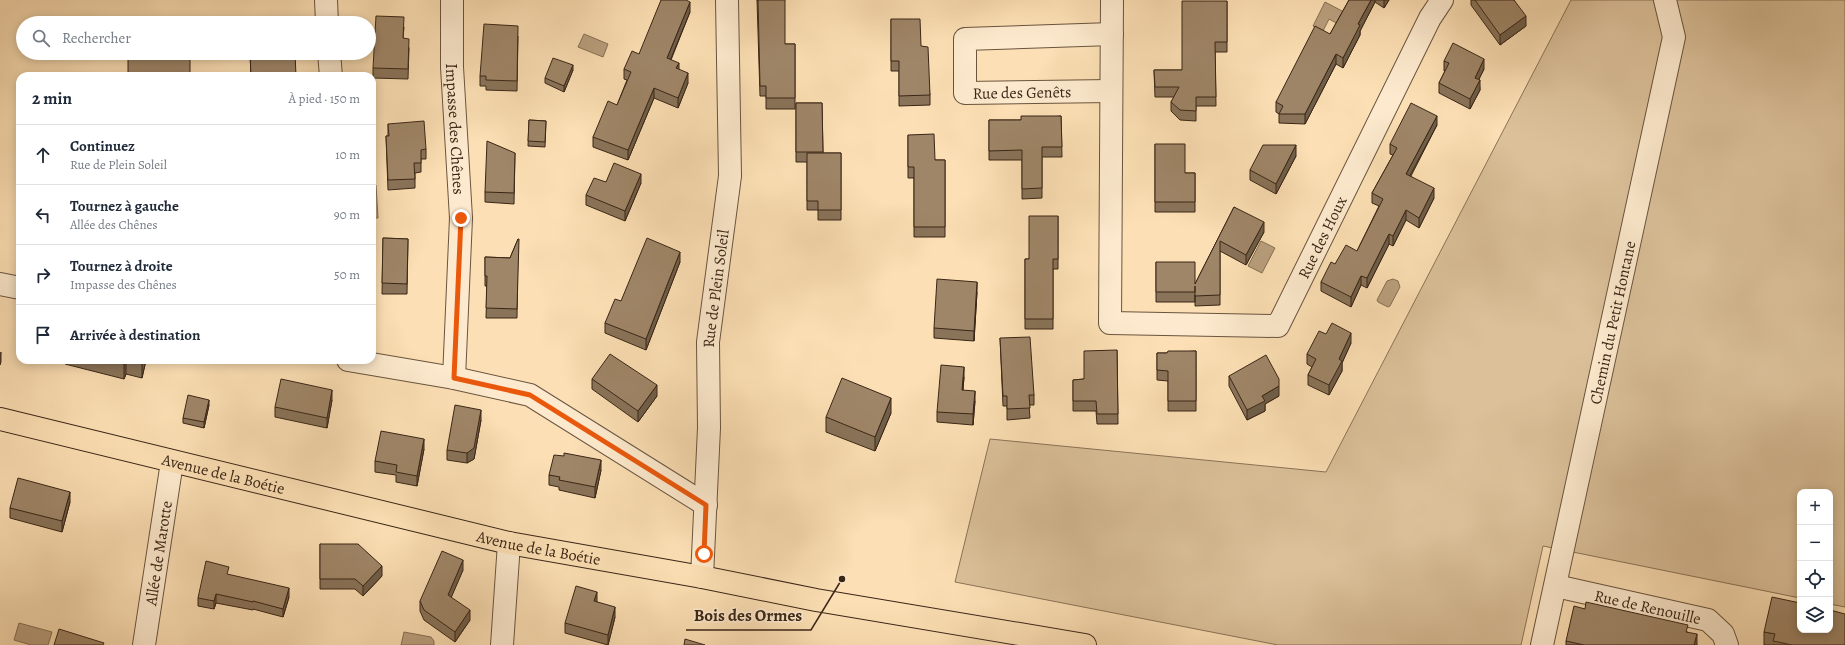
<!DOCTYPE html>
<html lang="fr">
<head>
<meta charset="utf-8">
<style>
  body { margin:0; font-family:Alegreya,serif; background:#f6f6f7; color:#1f2937 }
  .controls { position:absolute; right:12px; bottom:12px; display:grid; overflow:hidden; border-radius:8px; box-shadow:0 2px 10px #0003 }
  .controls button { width:36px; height:36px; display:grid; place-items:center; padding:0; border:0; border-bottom:1px solid #e0e1e3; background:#fff; color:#1f2937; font:20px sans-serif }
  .stop { position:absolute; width:12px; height:12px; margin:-9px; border:3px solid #ea580c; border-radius:50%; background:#fff }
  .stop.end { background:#ea580c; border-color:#fff; box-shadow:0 1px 4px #0008 }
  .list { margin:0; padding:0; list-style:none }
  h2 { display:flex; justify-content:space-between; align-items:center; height:52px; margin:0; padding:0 16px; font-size:17px }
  h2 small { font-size:13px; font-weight:400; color:#747a83 }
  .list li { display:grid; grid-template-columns:26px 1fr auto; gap:12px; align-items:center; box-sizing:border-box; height:60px; padding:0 16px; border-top:1px solid #e0e1e3 }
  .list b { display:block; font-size:15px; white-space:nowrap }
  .list p { margin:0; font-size:13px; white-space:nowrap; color:#747a83 }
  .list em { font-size:13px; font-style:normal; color:#747a83 }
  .icon { flex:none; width:22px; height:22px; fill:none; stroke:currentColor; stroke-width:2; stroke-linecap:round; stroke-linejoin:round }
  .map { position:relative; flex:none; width:1845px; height:645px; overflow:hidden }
  .search { position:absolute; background:#fff; box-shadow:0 2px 10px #0003; left:16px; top:16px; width:360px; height:44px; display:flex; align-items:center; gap:10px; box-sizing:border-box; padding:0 14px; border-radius:22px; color:#747a83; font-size:15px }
  .panel { position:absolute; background:#fff; box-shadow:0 2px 10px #0003; left:16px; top:72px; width:360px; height:292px; border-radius:12px }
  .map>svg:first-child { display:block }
  .green { fill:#dbc099; stroke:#8a7358 }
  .water { fill:#baa07e; stroke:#876f54 }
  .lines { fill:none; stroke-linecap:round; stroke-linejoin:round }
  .minor-casing { stroke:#6a543e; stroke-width:24 }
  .major-casing { stroke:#3a2616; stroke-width:24 }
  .minor { stroke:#fdeace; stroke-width:22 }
  .major { stroke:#fcdfb4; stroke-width:22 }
  .wall { fill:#897359; stroke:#3a2616 }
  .shaded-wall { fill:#6f5e49; stroke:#3a2616 }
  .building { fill:#9f8668; stroke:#3a2616 }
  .route { stroke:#ea580c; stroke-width:5 }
  .labels { text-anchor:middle; stroke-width:3.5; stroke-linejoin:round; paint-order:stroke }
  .street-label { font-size:16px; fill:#3a2616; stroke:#fdeace }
  .leader { fill:none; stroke:#3a2616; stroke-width:1.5 }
  .callout-dot { fill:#3a2616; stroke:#fdeace; stroke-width:1.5 }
  .callout-label { font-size:17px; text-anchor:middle; font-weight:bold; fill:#3a2616; stroke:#fdeace; stroke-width:3.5; stroke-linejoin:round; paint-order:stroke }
</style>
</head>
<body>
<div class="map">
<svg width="1845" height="645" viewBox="0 0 1845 645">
  <rect width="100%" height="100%" fill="#fcdfb4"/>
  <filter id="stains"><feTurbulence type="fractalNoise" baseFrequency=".005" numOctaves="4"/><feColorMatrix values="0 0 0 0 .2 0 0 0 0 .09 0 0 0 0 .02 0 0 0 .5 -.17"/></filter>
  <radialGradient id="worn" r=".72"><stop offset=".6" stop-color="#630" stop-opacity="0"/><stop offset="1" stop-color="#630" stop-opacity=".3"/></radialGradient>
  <path class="green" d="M1571,0H1845V607L1830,604V492H1800V598L1543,546L1521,645H1278L955,582L990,439L1326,472Z"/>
  <path class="water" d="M1325,2L1344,12L1338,24L1329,19L1323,31L1313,26Z
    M584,34L608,44L603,57L578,47Z
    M376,185L378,218H372V186Z
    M1261,241L1275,248L1262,273L1248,266Z
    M1393,279L1398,281L1400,287L1390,306L1388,307L1378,302L1377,300L1387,281Z
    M19,623L52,632L48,645H31L14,640Z
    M404,632L431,637L434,641V645H401Z"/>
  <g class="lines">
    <defs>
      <g id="minor">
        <path d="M326,0L327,23"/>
        <path id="s1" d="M452,0V67L461,218L454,378"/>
        <path id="s2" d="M1112,0L1110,323L1278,326L1430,18L1442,0"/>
        <path d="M329,53L331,76"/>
        <path d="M1111,91L965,93V39L1112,34"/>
        <path d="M0,284L20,288"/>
        <path d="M348,360L454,378L530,395L706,505"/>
        <path id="s3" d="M702,577L709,428L708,342L730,176L727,0"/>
        <path id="s4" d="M1556,586L1708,620L1723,634L1727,645"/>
        <path id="s5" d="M144,645L172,462"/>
        <path d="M502,645L509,543"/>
        <path id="s6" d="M1542,645L1674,37L1665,0"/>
      </g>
      <g id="major">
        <path id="s7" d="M0,419L509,543L702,577L816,600L1085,645"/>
      </g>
    </defs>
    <use href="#minor" class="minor-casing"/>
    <use href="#major" class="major-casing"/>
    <use href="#minor" class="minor"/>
    <use href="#major" class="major"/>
  </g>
  <path class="wall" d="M757,0L785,44H795V109H766V96H760Z
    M1349,0H1389L1384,8L1375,2L1360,31V35L1343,68L1336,64L1305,124L1279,123V114L1276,112V102L1330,34Z
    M1471,0H1514L1526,26L1500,45L1471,5Z
    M1227,1V52H1215L1216,106H1196V121L1180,120L1171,111V102L1174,97H1155L1154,70H1182Z
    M690,12L671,60L679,69L688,83L678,108L654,98L628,160L593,147V137L617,105L627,80L624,79V69L639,54Z
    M891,19L921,46L930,95V105L899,106V71H891Z
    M404,27L403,38L409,48L408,79L373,78V68Z
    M518,36L517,91L486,90V86H480V76Z
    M250,53L296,76H251Z
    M1444,61L1484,69L1479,79L1480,90L1470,109L1439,93V83L1445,71H1444Z
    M573,70L564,92L545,83V78Z
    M796,103H822L823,153H841V220H818V210H807V162H796Z
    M1061,116L1062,157H1042V198L1022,199V160H989V120H1021Z
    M529,120L546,121L545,147L528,146Z
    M388,124L426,149V159H421V172L415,173V188L388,190L386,136H388Z
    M1437,125L1411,176L1434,198L1419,228L1406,220L1393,246L1389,244L1367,288L1361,285L1351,307L1321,291V282L1335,264L1357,251L1379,206L1372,203V193L1393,155L1390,154V144Z
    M908,135L935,160H945V237H914V178H908Z
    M1155,144L1185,173H1195V212H1155Z
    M515,153L514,204L485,202V192Z
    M1296,156L1276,194L1250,180V170Z
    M606,182L641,183L625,221L586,205V195Z
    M1234,207L1264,232L1246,265L1220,251V305L1195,306V295V302H1156V262L1195,284Z
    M1058,216V269H1053V329H1025V259H1029Z
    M383,238L408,239L407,294H382Z
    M518,239L517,318H486L487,286H485V257L510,258Z
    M680,262L646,350L605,333V323L621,301Z
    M977,292L974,341L934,338V328Z
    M1326,334L1351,343L1342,363V371L1329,395L1308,385V375L1312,367L1307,364V354Z
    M1000,338L1034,395V405H1029L1030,418L1007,420V406H1003Z
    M1117,350L1118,424H1097L1096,411H1073V380L1084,379Z
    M1196,351V411H1168V381L1157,380V353H1167Z
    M65,360H146L142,378L126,374L124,379L65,364Z
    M1229,376L1279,396L1265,404V411L1247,420L1229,386Z
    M964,377L963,390L975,401L973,425L937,422V412Z
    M592,379L657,396L638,422L592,389Z
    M332,400L327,428L275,417V407Z
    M209,405L204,428L183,423V418Z
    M891,413L875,451L826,432V417Z
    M481,420L474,459L467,463L447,460V450Z
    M424,449L417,486L396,482V475L375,472V461Z
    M601,470L595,498L559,490V487L549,485V475Z
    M70,502L62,532L10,518V508Z
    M320,544L382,576L363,596L355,589H320Z
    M463,570L451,597L470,620L455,642L424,620L420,611V601Z
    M229,575L289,597L283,617L253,609V610L216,603L214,609L198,606V598Z
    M597,602L615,617L608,645L565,633V623Z
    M1688,632L1697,645H1566V641Z
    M1764,632L1845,645H1764Z"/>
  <path class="shaded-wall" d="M1371,0H1375V2L1360,31V35L1343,68V58L1358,24Z
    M1384,0H1389L1384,8Z
    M690,2V12L667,68V58Z
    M1526,16V26L1500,45V35Z
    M1336,54V64L1305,124V114Z
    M1484,59V69L1475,87V78Z
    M679,63V73L676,68Z
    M573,65V70L564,92V86Z
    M688,73V83L678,108V98Z
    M1480,80V90L1470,109V99Z
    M654,88V98L628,160V150Z
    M1437,116V125L1406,183V174Z
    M1296,145V156L1276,194V184Z
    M641,174V183L625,221V211Z
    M1434,188V198L1419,228V218Z
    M1406,210V220L1393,246V236Z
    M1264,222V232L1246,265V255Z
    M1389,234V244L1367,288V278Z
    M680,252V262L646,350V339Z
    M1361,276V285L1351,307V297Z
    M977,282V292L974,341V331Z
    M1351,333V343L1342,363V371L1329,395V385L1339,359Z
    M1,352V362L0,365V356Z
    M126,360V374L124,379V364Z
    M143,360H146L142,378V364Z
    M964,367V377L962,400V390Z
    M657,385V396L638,422V411Z
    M1279,386V396L1265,404V411L1247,420V410L1262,396Z
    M332,390V400L327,428V418Z
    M975,391V401L973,425V414Z
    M891,398V413L875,451V437Z
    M209,400V405L204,428V422Z
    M481,410V420L474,459L467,463V453Z
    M424,439V449L417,486V476Z
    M601,460V470L595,498V487Z
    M70,492V502L62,532V521Z
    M463,560V570L448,605V595Z
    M382,566V576L363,596V586Z
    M289,588V597L283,617V609Z
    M597,592V602L594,601Z
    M216,594V603L214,609V601Z
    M615,607V617L608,645V635Z
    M470,610V620L455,642V632Z
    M1697,634V645H1694Z"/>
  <path class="building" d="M661,0H686L690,2L667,58L679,63L676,68L688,73L678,98L654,88L628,150L593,137L608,101L617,105L631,72L624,69L632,51L639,54Z
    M758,0H785V44H795V98H766V86H760Z
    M1349,0H1371L1358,24L1360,25L1343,58L1336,54L1305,114H1279L1283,106L1276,102L1315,26L1330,34Z
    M1475,0H1514L1526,16L1500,35Z
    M1182,1H1227V42H1215L1216,97H1196V111L1180,110L1171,102L1179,87H1155L1154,70H1182Z
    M376,16L404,17L403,38L409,39L408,69L373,68Z
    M891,19H920L921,46L928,47L930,95L899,96V61H891Z
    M484,24L518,26L517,81L486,80V76H480Z
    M1453,43L1484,59L1475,78L1480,80L1470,99L1439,83L1449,63L1444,61Z
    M128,53H190V76H128Z
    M250,53H295L296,76H251Z
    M553,58L573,65L564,86L545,78Z
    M796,103H822L823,152H796Z
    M1411,103L1437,116L1406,174L1434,188L1419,218L1406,210L1393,236L1389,234L1367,278L1361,276L1351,297L1321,282L1331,262L1335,264L1346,245L1357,251L1383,199L1372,193L1397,148L1390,144Z
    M1021,116H1061L1062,147H1042V188L1022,189V150L989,151V120H1021Z
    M529,120L546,121L545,142L528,141Z
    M424,121L426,149L421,150V163H414L415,179L388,180L386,136H389L388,124Z
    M934,134L935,160H945V227H914V167H908V135Z
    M487,141L515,153L514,193L485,192Z
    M1155,144H1185V173H1195V202H1155Z
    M1263,145H1296L1276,184L1250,170Z
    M807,153H841V210H818V201H807Z
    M614,163L641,174L625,211L586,195L594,178L606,182Z
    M1234,207L1264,222L1246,255L1220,241V295L1195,296V286V292H1156V262H1195V284Z
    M1029,216H1058V259H1053V319H1025V259H1029Z
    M383,238L408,239L407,284L382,283Z
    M647,238L680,252L646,339L605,323L615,299L621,301Z
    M518,239H519L517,309L486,308L487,276H485V257L510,258Z
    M937,279L977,282L974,331L934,328Z
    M1332,323L1351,333L1339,359L1342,361L1329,385L1308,375L1316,359L1307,354L1319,331L1326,334Z
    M1030,337L1034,395H1029L1030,408L1007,409V396H1003L1000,338Z
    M1117,350L1118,414H1097L1096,401H1073V380L1084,379V351Z
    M1168,351H1196V401H1168V371L1157,370V353H1167Z
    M610,354L657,385L638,411L592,379Z
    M1266,355L1279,379V386L1262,396L1265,401L1247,410L1229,376Z
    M108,360H126L124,364Z
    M128,360H143L142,364Z
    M941,365L964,367L962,390L975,391L973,414L937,412Z
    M842,378L891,398L875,437L826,417Z
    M281,379L332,390L327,418L275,407Z
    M188,395L209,400L204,422L183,418Z
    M455,405L481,410L474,448L467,453L447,450Z
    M381,431L424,439L417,476L396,472L397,465L375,461Z
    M564,453L601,460L595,487L559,480L560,477L549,475L554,455L564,456Z
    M18,478L70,492L62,521L10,508Z
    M320,544H358L382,566L363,586L355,579H320Z
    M442,551L463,560L448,595L470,610L455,632L424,610L420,601Z
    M206,561L229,567L227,574L289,588L283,609L253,601V602L216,594L214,601L198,598Z
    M576,586L597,592L594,601L615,607L608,635L565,623Z
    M1772,597L1800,603V630H1830V610L1845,614V645H1792L1773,641L1775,634L1764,632Z
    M1586,602L1688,625L1686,632L1697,634L1694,645H1584L1566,641L1574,606L1585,609Z
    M59,629L104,643L103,645H54Z
    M685,639L705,645H684Z"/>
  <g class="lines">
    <path class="route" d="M461,218L454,378L530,395L706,505L704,554"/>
  </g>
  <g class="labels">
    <g class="street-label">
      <text transform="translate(1022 92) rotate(-1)" y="6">Rue des Genêts</text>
      <text dy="6" stroke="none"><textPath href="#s1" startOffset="129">Impasse des Chênes</textPath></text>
      <text dy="6" stroke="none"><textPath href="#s2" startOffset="590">Rue des Houx</textPath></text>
      <text dy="6" stroke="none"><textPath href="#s3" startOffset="289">Rue de Plein Soleil</textPath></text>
      <text dy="6" stroke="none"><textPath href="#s6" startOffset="330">Chemin du Petit Hontane</textPath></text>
      <text dy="6" stroke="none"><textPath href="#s7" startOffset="230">Avenue de la Boétie</textPath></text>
      <text dy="6" stroke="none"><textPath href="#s7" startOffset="554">Avenue de la Boétie</textPath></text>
      <text dy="6" stroke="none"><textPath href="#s5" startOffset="93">Allée de Marotte</textPath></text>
      <text dy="6" stroke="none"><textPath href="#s4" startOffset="94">Rue de Renouille</textPath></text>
    </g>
  </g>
  <path class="leader" d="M842 579L811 630H686"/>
  <circle class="callout-dot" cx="842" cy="579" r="4"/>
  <g class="callout-label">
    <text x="748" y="621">Bois des Ormes</text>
  </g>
  <rect width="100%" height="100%" filter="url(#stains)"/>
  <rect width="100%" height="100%" fill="url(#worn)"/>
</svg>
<div class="controls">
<button>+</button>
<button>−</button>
<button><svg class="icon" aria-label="locate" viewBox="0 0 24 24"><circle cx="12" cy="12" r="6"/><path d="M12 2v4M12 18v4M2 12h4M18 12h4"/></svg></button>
<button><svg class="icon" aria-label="layers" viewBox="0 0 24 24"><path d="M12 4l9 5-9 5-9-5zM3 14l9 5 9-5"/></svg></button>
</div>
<div class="stop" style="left:704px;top:554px"></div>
<div class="stop end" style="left:461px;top:218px"></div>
<div class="search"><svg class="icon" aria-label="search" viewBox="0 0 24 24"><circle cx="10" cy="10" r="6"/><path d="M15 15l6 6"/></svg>Rechercher</div>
<section class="panel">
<h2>2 min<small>À pied · 150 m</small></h2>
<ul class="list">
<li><svg class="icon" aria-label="ahead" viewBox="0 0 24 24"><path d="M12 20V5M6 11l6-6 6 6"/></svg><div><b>Continuez</b><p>Rue de Plein Soleil</p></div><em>10 m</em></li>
<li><svg class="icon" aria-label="left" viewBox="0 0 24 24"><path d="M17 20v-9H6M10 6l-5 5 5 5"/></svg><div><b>Tournez à gauche</b><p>Allée des Chênes</p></div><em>90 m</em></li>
<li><svg class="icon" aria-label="right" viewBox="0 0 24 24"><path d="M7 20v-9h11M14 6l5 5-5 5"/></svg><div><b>Tournez à droite</b><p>Impasse des Chênes</p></div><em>50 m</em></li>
<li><svg class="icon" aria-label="arrive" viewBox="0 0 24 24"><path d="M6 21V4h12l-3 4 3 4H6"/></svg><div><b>Arrivée à destination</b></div></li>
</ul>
</section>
</div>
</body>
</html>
